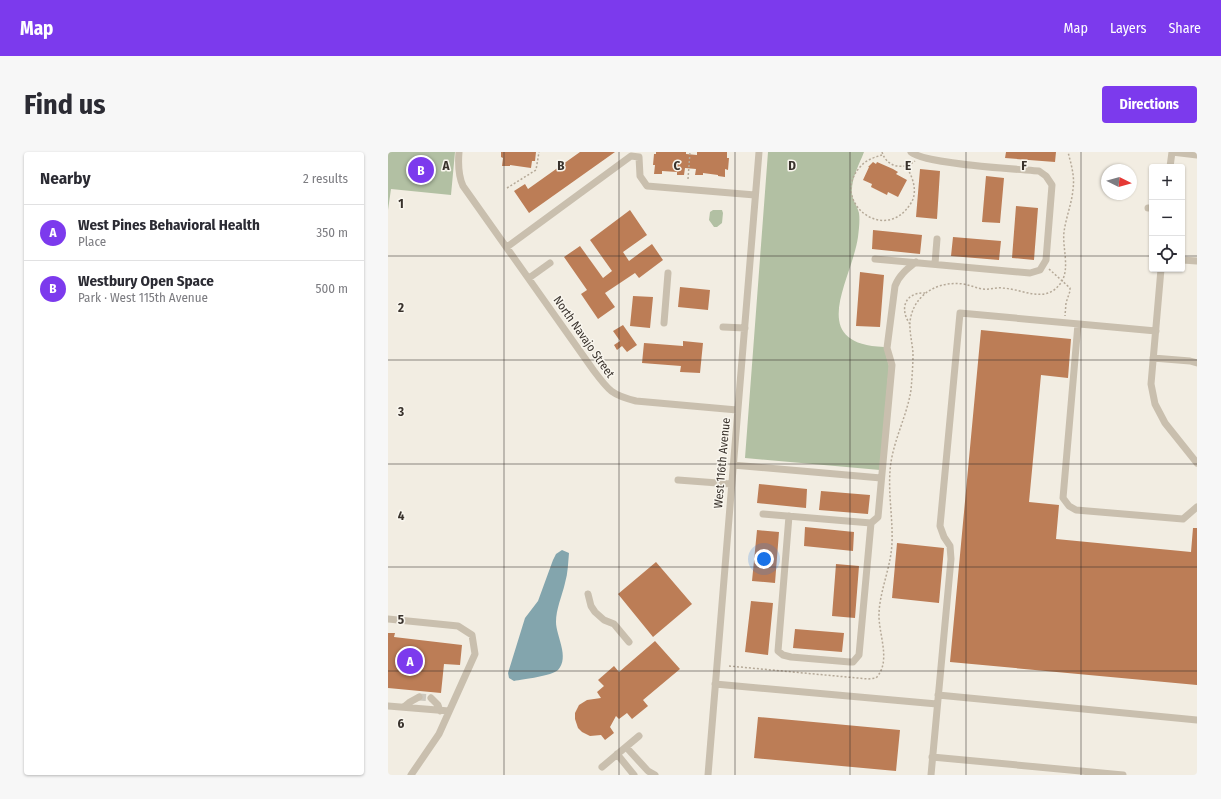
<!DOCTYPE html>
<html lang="en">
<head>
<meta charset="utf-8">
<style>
  body { margin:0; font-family:"Fira Sans Condensed",sans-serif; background:#f7f7f7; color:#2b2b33 }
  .controls { position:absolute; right:12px; top:12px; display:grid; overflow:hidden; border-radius:4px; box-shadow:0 1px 3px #0004 }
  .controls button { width:36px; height:36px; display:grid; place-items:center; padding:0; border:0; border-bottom:1px solid #e1e1e2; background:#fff; color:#2b2b33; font:20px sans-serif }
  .compass { position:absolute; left:713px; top:12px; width:36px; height:36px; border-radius:50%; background:#fff; box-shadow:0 1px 3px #0004; rotate:95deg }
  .you { position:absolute; left:376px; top:407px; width:14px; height:14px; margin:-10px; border:3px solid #fff; border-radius:50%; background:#1a73e8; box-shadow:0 0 0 6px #1a73e833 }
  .badge { display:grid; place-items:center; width:26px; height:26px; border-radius:50%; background:#7c3aed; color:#fff; font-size:13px; font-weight:700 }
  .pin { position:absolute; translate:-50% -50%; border:2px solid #fff; box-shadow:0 1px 4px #0006 }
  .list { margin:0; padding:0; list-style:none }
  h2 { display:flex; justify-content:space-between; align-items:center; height:52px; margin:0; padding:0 16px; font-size:17px }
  h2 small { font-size:13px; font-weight:400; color:#7c7c81 }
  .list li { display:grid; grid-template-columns:26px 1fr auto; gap:12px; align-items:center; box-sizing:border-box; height:56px; padding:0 16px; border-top:1px solid #e1e1e2 }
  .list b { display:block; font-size:15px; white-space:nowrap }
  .list p { margin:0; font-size:13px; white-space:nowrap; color:#7c7c81 }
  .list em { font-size:13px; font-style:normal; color:#7c7c81 }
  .icon { flex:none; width:22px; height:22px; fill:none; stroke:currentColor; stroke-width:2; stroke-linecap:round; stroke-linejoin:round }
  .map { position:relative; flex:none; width:809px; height:623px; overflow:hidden; border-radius:4px }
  header { display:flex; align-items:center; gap:24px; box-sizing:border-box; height:56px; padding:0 20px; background:#7c3aed; color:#fff }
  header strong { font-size:19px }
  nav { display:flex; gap:22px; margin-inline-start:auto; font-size:14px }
  .intro { display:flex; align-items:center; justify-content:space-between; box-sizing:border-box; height:96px; padding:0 24px }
  h1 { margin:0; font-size:28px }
  .button { padding:10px 18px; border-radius:4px; background:#7c3aed; color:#fff; font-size:14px; font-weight:700 }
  main { display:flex; gap:24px; padding:0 24px }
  aside { flex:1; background:#fff; border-radius:4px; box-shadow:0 1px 3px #0004 }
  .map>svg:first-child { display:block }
  .green { fill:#b2c0a3 }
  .water { fill:#83a5ad }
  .building { fill:#bc7d56 }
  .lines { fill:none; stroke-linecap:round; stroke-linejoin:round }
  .minor-tunnel { stroke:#cdc8be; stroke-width:7; stroke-dasharray:7 3.5; stroke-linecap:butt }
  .path { stroke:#b5a998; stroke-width:1.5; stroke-dasharray:2 2; stroke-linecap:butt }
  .minor { stroke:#c9bfae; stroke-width:7 }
  .grid { fill:none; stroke:#39322c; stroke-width:1; stroke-opacity:0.55 }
  .labels { text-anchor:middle; stroke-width:3; stroke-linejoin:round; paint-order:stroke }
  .street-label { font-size:12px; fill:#39322c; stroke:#f9f6ee }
  .grid-label { font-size:13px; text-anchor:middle; font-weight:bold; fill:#39322c; stroke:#f9f6ee; stroke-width:3; stroke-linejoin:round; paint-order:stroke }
</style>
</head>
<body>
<header>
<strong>Map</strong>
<nav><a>Map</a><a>Layers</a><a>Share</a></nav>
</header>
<div class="intro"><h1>Find us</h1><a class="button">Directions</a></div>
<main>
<aside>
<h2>Nearby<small>2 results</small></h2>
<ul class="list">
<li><span class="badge">A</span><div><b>West Pines Behavioral Health</b><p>Place</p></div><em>350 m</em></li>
<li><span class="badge">B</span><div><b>Westbury Open Space</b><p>Park · West 115th Avenue</p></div><em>500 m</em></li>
</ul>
</aside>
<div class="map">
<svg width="809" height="623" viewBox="0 0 809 623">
  <rect width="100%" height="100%" fill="#f2ede2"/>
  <path class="green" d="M0,0H67L63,43L3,37L0,58Z
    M380,0H476C471,13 463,27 464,41C464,48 469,53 471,61C472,68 471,77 470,85C464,128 417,192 496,195L501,214L492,318L357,306Z
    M325,58H334L335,61L334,71L329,75H326L321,68L322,60Z"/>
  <path class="water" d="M174,398L181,401C180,411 180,421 177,431C174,444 168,457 168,470C168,484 182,505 170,518C164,524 136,527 126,529L121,526L120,521L137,466L150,449L165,408L168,402Z"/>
  <path class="building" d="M113,0H148L147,9H144L143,16L122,13V14H114L115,6L113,5Z
    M192,0H227L141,61L126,39L137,32L140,37Z
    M268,0H298V2L309,3V0H339V6H341L340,18L337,17V25L330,24V23L315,21V23H307L308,17L297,16L296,23H289V20L274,19V22H266L267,13H265L266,2H268Z
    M618,0H668L667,10L617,6Z
    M485,10L488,12L489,10L505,17L510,20L508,22L519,28L510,45L500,40L499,43L483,35L484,32L475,28L481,15H480Z
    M532,17L552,19L549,67L528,65Z
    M598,24L616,26L612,71L594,70Z
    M628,54L650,56L646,108L624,106Z
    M242,58L259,83L235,100L241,109L264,92L275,108L251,126L247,121L217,141L227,155L210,167L193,142L199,138L176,105L192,94L215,126L224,119L202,88Z
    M485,78L534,83L532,102L484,97Z
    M565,85L613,89L611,108L563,104Z
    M472,120L496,123L492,175L468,174Z
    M292,135L322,138L320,158L290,155Z
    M245,144L265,145L262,176L242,174Z
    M235,173L249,193L239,200L234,194L229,198L226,193L232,189L225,179Z
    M593,178L683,187L680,226L653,223L641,350L671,353L668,387L803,400L805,376H809V533L562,510Z
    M295,189L315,191L312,221L292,220L293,214L254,211L256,191L295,194Z
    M371,332L419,337L418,356L369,351Z
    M433,339L482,343L480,362L431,358Z
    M417,375L466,380L465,399L416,394Z
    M369,378L391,380L387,431L364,429Z
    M509,391L556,396L551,451L504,446Z
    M268,410L304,452L265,485L230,442Z
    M448,412L471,414L467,466L444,464Z
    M363,449L385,451L380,503L357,500Z
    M407,477L456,481L454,500L405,496Z
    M0,481H7L6,485L74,493L72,513L56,512L53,541L0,536Z
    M267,489L292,517L255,548L260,554L244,567L239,561L231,567L228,564L222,575L226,581L217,588L213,583L202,584L194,580L190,576L187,567V561L191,553L199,548L213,546L209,540L216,534L210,528L226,514L231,520Z
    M370,565L512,578L508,619L366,606Z"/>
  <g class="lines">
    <path class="minor-tunnel" d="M31,545L43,546"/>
    <path class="path" d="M494,0C499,16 516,18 527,9
      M494,3C487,5 478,8 473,14C440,48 497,94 523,51C530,40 525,25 518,14
      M300,27L302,0
      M119,36L148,18L151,0
      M661,117L682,136V139L678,151L677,164
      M522,172C511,157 517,140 537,141
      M341,514L480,527L488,526C504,509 490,482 491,461C492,438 503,415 504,391C505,363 499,337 503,310C507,285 519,263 523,238C524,226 525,213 525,201C524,188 520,176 523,164C529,140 552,129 575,132C582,133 588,136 595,137C602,138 608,135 615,136C634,137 657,152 672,132C683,118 674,96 676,80C678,65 684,51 685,37C687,24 683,12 680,0"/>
    <path class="minor" d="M71,0C70,12 70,23 75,34L206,219C221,239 224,243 248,249L349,258
      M784,0L809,3
      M782,15L784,0
      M760,56H764
      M119,95L243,4L251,5L252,24L259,34L367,43
      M487,107L642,121L652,118L658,108L664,33L658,24L651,19C628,17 537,12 523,0
      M794,108L809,109
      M547,112L549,87
      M773,117L763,232L767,252L777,271L809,311
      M141,126L162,111
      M276,171L280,121
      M690,172L675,346L681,354L688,358L795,367L809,355
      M335,175L357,176
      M765,206L802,209L809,211
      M345,313L493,326
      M290,328L343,332
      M375,362L483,371L490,365L504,213L499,196L507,134C511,123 519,117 528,110
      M401,364L390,499L395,503L403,505L462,510H465L471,503L483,371
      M200,442L203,454L207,460L216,468L226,472L241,490
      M0,467L70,474L84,483L87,502L51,582L23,623
      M327,532L549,552
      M550,543L809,568
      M43,546L50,553L52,559
      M0,554L61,559
      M16,555L22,550L31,545
      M238,595L260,619L267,623
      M229,602L246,623
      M544,605L735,623
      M214,615L251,584
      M320,623L371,0
      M543,623L563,407L562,394L556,385L552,374L572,161L768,179"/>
  </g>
  <path class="grid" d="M116,0V623M231,0V623M347,0V623M462,0V623M578,0V623M693,0V623M0,104H764M794,104H809M0,208H809M0,312H809M0,415H809M0,519H809"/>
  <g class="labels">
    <g class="street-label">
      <text transform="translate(196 185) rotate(55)" y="4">North Navajo Street</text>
      <text transform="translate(334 311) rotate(-85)" y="4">West 116th Avenue</text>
    </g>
  </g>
  <g class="grid-label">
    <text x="58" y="18">A</text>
    <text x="173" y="18">B</text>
    <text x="289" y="18">C</text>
    <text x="404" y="18">D</text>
    <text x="520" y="18">E</text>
    <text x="636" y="18">F</text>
    <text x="13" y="56">1</text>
    <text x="13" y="160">2</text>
    <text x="13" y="264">3</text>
    <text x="13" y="368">4</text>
    <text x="13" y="472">5</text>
    <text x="13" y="576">6</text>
  </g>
</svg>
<div class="controls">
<button>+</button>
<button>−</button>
<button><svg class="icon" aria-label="locate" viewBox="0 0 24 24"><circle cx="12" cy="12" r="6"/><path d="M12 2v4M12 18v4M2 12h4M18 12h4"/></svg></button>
</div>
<svg class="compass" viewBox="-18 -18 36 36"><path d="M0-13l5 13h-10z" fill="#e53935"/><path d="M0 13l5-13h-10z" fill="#7c7c81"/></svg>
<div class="you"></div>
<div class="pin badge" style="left:22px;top:509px">A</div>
<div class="pin badge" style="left:33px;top:18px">B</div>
</div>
</main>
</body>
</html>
